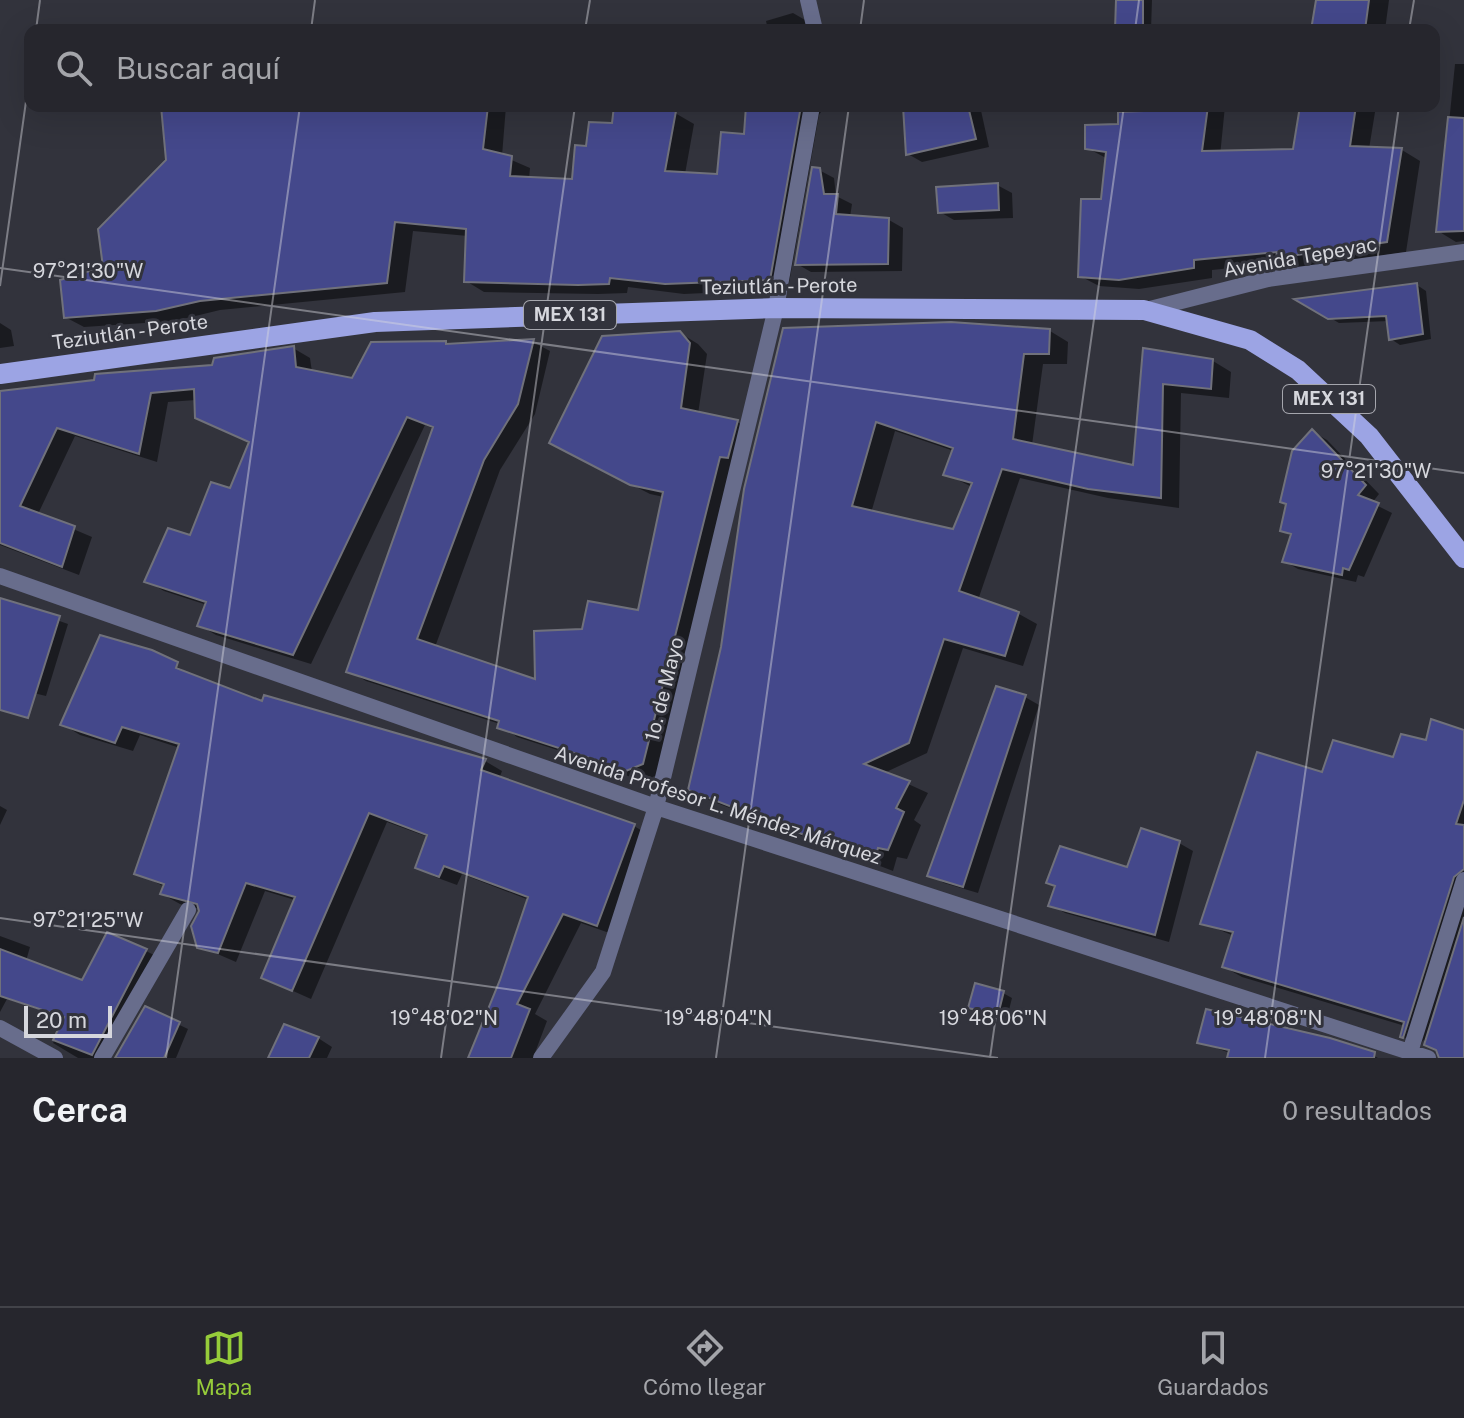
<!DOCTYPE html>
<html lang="es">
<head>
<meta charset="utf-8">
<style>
  body { margin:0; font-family:"Public Sans",sans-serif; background:#2e2e35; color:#f1f3f6 }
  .scale { position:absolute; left:24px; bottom:20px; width:88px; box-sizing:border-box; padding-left:8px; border:4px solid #d6d7dd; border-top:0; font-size:22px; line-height:28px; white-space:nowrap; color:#d6d7dd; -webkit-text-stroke:6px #32333c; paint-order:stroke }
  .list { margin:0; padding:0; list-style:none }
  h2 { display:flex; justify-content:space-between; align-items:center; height:104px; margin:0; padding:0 32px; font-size:34px }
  h2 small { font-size:26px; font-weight:400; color:#a4a5aa }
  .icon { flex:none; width:44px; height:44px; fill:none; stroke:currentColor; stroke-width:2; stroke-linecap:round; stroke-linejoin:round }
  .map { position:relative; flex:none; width:1464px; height:1058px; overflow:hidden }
  .search { position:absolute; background:#26262d; box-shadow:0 8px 32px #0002; left:24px; right:24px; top:24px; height:88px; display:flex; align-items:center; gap:20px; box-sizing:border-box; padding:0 28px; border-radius:16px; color:#a4a5aa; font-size:30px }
  .sheet { height:248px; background:#26262d }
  nav { display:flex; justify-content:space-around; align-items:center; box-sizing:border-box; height:112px; border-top:2px solid #424349; background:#26262d; font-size:22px; color:#a4a5aa }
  nav a { display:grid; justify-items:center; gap:4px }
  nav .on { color:#96cc3a }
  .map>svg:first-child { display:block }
  .shadow { fill:#0007; fill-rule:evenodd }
  .building { fill:#44488b; stroke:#70717b; stroke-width:2; fill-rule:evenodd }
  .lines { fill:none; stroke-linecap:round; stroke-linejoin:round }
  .street { stroke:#686d8c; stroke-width:16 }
  .primary { stroke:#9ca4e4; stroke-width:20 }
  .ticks { fill:none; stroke:#d6d7dd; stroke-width:2; stroke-opacity:0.45 }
  .labels { text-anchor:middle; stroke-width:6; stroke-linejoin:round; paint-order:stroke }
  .shield { fill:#32333c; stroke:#a5a6ad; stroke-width:2 }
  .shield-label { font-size:18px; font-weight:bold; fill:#d6d7dd }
  .street-label { font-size:20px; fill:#d6d7dd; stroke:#32333c }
  .ticks-label { font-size:20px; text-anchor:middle; fill:#d6d7dd; stroke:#32333c; stroke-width:6; stroke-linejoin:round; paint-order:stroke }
</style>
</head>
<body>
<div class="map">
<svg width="1464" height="1058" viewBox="0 0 1464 1058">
  <rect width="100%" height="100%" fill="#32333c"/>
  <path class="shadow" d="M1118,0H1152L1151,30H1117Z
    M1318,0H1389L1385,30H1313Z
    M793,13L812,24L814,30H768L766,21Z
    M408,26L414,30H350Z
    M1455,64H1464V241L1456,242L1438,231Z
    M163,106H506L502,156L530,168L529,179L574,181L588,148L614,125L675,113L694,124L685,174L736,232L748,106H825L819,115L788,289L684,294L628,287L627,293L598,294L484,292L466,281L468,236L413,231L405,292L220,310L175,321L84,327L65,317L105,269L168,161Z
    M927,106H980L989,147L922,162L908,154Z
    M1171,106H1225L1220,156L1295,151L1302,106H1376L1369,149L1402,150L1420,161L1406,252L1297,268L1288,262L1212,270V278L1139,289L1099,286L1080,276L1103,201L1106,158L1087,148L1120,126L1171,112Z
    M819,170L834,178L836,196L852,204L850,217L889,220L903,228L902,271L811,272L797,264Z
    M997,185L1012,193L1013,218L954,220L940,212Z
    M1417,285L1426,291L1431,339L1400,345L1391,339L1389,321L1339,323L1300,300Z
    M0,323L11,330L14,346L0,348Z
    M1050,331L1068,342L1067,364H1043L1032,445L1134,467L1144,350L1213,361L1231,372L1229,398L1181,393L1179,508L1108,498L1020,478L978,600L1019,614L1037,624L1023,666L963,648L927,753L884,773L928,793L914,820L921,825L907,859L897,857L893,871L709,800L690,789L723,647L746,489ZM895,431L954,451L946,474L972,487L954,531L871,513Z
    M680,333L698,344L707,354L698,414L737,422L754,432L660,774L640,782L610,767L517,737L500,724L366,681L349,671L434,429L425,425L311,664L216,635L199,625L207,605L164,591L147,581L231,490L251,443L197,417L196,400L168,402L157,462L75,436L38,514L92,537L79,575L0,545V393L214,366L293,348L310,358L312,372L353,380L445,343L450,346L533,342L550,351L535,414L500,470L435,647L537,682L584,630L639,612L664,497L650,494L568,452Z
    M1313,432L1327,440L1379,494L1372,503L1392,513L1364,577L1358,575L1356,582L1298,569L1284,561L1292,537L1282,530Z
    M0,600L68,624L46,696L0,685Z
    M152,652L195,677L263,704L485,761L502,771L499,779L634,826L651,836L615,935L581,923L535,1014L547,1021L533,1058H470L502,980L529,900L462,874L457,885L435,877L417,867L428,837L387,822L311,999L264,978L295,900L265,891L236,962L199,946L200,909L180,904L162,894L165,887L137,873L180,748L140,735L133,751L80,735L62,724Z
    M1025,697L1039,705L978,893L944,883L930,875Z
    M1464,732V1058L1445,1053L1423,1040L1420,1046L1402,1036L1405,1026L1242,977L1224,967L1234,936L1203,923L1323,774L1395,760L1427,742Z
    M0,806L7,810L0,825Z
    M1179,843L1193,851L1169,942L1065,913L1051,905Z
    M0,936L30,947L26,961L83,983L146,951L158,957L107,1058H78L53,1043L66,1018L7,999L0,1012Z
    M1003,993L1012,998L1007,1018L971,1007Z
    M146,1009L188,1029L176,1058H117Z
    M318,1038L332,1047L327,1058H270Z
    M1200,1042L1367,1052L1378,1058H1229L1230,1053Z"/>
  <path class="building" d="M1116,0H1143V30H1115Z
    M1316,0H1369L1365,30H1311Z
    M161,106H488L483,149L512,156L510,176L572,179L575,145L586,146L589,122L612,123L614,106H650L676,111L665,171L717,174L721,132L744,134L746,106H801L770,280L665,284L610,278L609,284L578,285L464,282L466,229L395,222L387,283L200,301L156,311L64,318L60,280L103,267L98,229L166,160Z
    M903,106H968L976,139L906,155Z
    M1169,106H1208L1202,151L1293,149L1300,106H1356L1350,146L1402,148L1387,242L1276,258L1277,252L1194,260V268L1119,280L1078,277L1081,199H1101L1106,152L1085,149V125L1118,124V112L1169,110Z
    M1448,117L1464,118V231L1436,232Z
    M812,167L820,168L824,194H838L836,214L889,218L888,264L795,265Z
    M998,183L999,210L938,213L936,187Z
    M1417,283L1423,334L1389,340L1386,316L1328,319L1294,299Z
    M951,322L1050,329L1049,354H1024L1013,439L1133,465L1143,348L1213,359L1211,389L1163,384L1161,498L1088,489L1002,469L959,591L1019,612L1005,656L944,639L909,743L864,764L910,781L896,808L904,812L888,850L878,848L874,862L688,790L721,647L744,489L783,328ZM876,422L953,448L943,475L972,483L953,529L852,506Z
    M680,331L690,343L681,408L738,420L728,458L720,457L643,764L621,773L605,767V763L497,728L499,721L346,672L433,427L407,417L293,655L197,626L206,602L144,582L168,528L190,535L211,482L230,488L249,442L195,418L194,389L151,393L139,454L57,428L20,506L75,526L62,567L0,543V391L94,380L95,374L212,365L214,358L294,346L296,367L352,378L371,342L446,341V344L534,339L518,404L484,460L417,639L535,679L534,631L582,629L588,601L638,610L663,492L630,485L549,443L602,336Z
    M1312,429L1366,485L1358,495L1379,503L1349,570L1343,568L1342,575L1282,562L1291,534L1280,531L1286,504L1280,502L1292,451Z
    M0,598L60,616L28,718L0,710Z
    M100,635L152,650L178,662L176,668L262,701L264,695L486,759L481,770L635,824L597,926L563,914L517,1004L530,1009L511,1058H468L500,980L528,897L444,866L439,877L415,868L427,835L369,813L292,991L261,978L295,897L246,883L218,953L197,948L191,926L199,911L197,904L160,894L164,884L134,874L179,744L122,727L115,743L60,725Z
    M996,686L1026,695L963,887L927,876Z
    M1431,719L1464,730V800L1456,824L1464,825V869L1454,877L1403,1038L1400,1037L1404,1022L1222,967L1233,932L1200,924L1257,752L1322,772L1333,740L1393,757L1401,734L1426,740Z
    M1141,828L1180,841L1155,935L1048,906L1055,886L1046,883L1060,846L1127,867Z
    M1464,917V1058H1439L1436,1050L1424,1045Z
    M107,932L147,949L92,1055L53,1040L64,1017L0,996V949L82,980Z
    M975,983L1004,991L998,1015L968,1008Z
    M145,1006L180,1022L164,1058H115Z
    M1206,1009L1330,1038L1375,1052L1374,1058H1227L1229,1050L1197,1043Z
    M284,1024L319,1037L309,1058H268Z"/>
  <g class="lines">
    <path class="street" d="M808,0L815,30
      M1146,310L1268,279L1464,252
      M0,576L656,807L1428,1058
      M0,1028L55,1058
      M1410,1052L1464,880
      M102,1058L188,910
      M541,1058L603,972L656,807L776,308L812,106"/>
    <path class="primary" d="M0,374L375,322L776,308L1144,310L1250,340L1298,370L1369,436L1464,558"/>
  </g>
  <path class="ticks" d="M36,30L40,0M311,30L315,0M585,30L590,0M860,30L864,0M1135,30L1139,0M1409,30L1414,0M0,268L1464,473M0,286L30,73M0,918L998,1058M166,1058L300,106M441,1058L575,106M716,1058L849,106M990,1058L1124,106M1265,1058L1399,106"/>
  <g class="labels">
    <g class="shield">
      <rect x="524" y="301" width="92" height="28" rx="6"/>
      <rect x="1283" y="385" width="92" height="28" rx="6"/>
    </g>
    <g class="shield-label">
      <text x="570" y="321">MEX 131</text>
      <text x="1329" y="405">MEX 131</text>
    </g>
    <g class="street-label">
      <text transform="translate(1300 257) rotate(-10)" y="7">Avenida Tepeyac</text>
      <text transform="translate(779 286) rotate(-1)" y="7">Teziutlán - Perote</text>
      <text transform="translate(130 332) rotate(-8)" y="7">Teziutlán - Perote</text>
      <text transform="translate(664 689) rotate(-76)" y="7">1o. de Mayo</text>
      <text transform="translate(718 805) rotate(18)" y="7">Avenida Profesor L. Méndez Márquez</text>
    </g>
  </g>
  <g class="ticks-label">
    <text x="88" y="278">97°21'30"W</text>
    <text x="1376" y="478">97°21'30"W</text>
    <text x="88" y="927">97°21'25"W</text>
    <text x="444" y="1025">19°48'02"N</text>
    <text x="718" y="1025">19°48'04"N</text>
    <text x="993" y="1025">19°48'06"N</text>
    <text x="1268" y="1025">19°48'08"N</text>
  </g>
</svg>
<div class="scale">20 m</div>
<div class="search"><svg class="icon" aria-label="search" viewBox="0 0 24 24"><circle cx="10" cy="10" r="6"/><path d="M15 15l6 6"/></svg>Buscar aquí</div>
</div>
<section class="sheet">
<h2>Cerca<small>0 resultados</small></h2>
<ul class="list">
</ul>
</section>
<nav>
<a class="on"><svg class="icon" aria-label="map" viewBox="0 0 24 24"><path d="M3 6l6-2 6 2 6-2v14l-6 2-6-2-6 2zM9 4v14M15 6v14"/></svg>Mapa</a>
<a><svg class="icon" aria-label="directions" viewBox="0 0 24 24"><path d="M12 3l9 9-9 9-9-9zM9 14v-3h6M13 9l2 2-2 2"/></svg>Cómo llegar</a>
<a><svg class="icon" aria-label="saved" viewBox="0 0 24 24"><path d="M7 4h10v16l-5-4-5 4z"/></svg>Guardados</a>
</nav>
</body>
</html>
